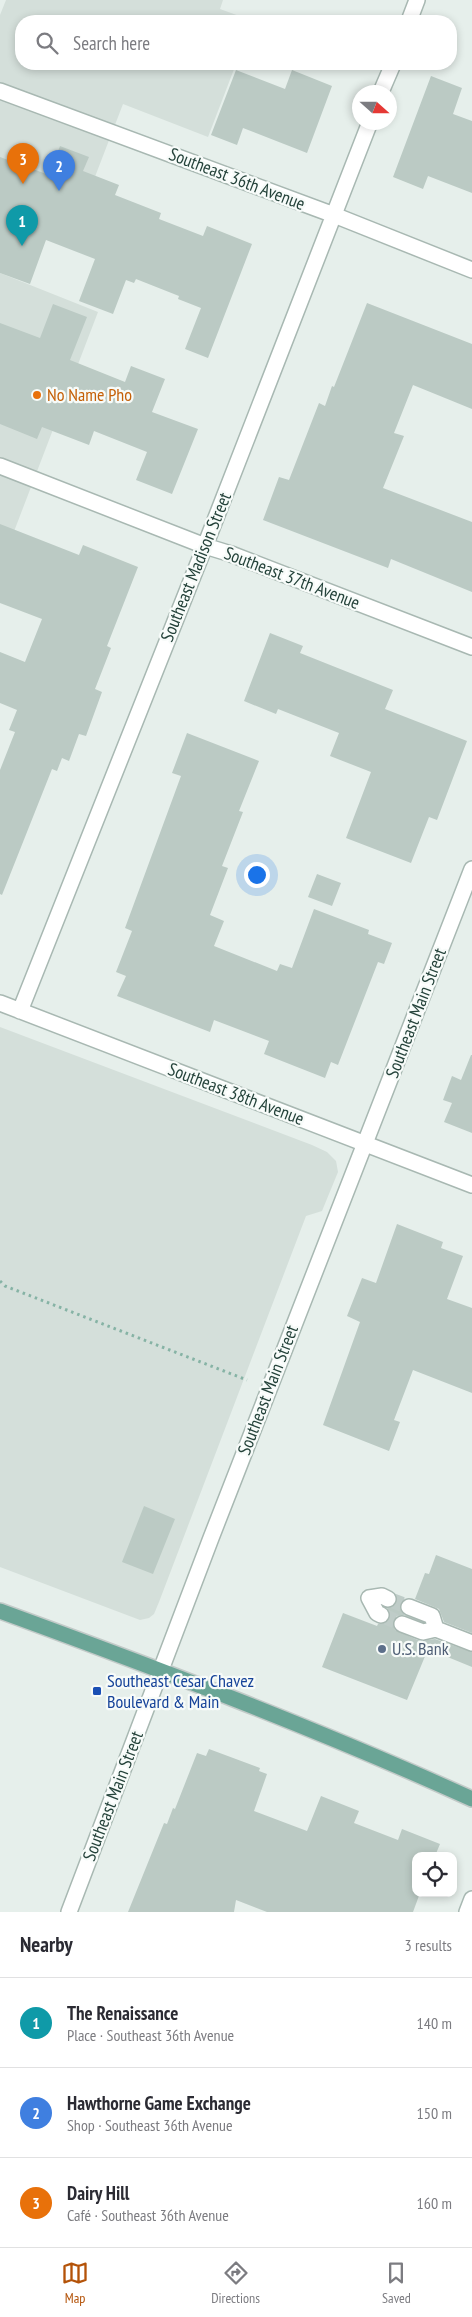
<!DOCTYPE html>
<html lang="en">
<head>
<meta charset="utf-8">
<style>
  body { margin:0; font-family:"PT Sans Narrow",sans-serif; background:#f7f7f7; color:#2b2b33 }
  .controls { position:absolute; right:15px; bottom:15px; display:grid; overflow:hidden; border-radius:10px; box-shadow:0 2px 8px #0003 }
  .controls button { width:45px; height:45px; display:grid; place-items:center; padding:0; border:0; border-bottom:1px solid #e1e1e2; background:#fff; color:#2b2b33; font:25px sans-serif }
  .compass { position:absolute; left:352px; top:85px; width:45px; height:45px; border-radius:50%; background:#fff; box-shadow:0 2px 8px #0003; rotate:111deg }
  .you { position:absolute; left:256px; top:874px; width:18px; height:18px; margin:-12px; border:4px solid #fff; border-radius:50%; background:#1a73e8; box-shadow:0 0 0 8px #1a73e833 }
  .badge { display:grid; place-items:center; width:32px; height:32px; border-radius:50%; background:#b45309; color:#fff; font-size:16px; font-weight:700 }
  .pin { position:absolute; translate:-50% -41px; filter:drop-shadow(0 1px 2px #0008) }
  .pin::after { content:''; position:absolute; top:26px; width:18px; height:15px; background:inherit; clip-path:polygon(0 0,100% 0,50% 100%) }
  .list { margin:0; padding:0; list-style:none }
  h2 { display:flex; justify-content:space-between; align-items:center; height:65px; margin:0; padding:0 20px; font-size:21px }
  h2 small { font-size:16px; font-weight:400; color:#7c7c81 }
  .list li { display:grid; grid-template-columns:32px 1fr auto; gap:15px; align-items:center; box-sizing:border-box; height:90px; padding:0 20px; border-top:1px solid #e1e1e2 }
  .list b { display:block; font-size:19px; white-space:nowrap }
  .list p { margin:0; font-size:16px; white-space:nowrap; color:#7c7c81 }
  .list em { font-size:16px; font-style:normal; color:#7c7c81 }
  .icon { flex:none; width:28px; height:28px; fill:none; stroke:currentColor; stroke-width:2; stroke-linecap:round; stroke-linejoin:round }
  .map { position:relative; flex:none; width:472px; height:1912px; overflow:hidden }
  .search { position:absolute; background:#fff; box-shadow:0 2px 8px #0003; left:15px; right:15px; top:15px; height:55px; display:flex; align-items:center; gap:12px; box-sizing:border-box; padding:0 18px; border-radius:20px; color:#7c7c81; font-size:19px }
  .sheet { height:335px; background:#fff }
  nav { display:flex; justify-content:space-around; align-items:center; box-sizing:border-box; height:70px; border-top:1px solid #e1e1e2; background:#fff; font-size:14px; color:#7c7c81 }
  nav a { display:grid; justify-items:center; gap:2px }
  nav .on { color:#b45309 }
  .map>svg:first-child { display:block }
  .built { fill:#d4dfda }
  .building { fill:#bbcac4 }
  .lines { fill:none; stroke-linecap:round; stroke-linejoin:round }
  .minor-tunnel { stroke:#bfccc8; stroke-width:15; stroke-dasharray:15 8; stroke-linecap:butt }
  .minor-casing { stroke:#a8b8b2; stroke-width:18 }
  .major-casing { stroke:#c2cac8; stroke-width:18 }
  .path { stroke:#86b3a5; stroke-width:3; stroke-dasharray:2.5 4; stroke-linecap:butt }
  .minor { stroke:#fff; stroke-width:15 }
  .major { stroke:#6aa596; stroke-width:15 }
  .food-dot { fill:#e8710a; stroke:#f7fbf9; stroke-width:2 }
  .service-dot { fill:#5c6f8a; stroke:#f7fbf9; stroke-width:2 }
  .transit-dot { fill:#1a4fb4; stroke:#f7fbf9; stroke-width:2 }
  .labels { text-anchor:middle; stroke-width:4.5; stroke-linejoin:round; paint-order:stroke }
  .street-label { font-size:18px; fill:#24423a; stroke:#f7fbf9 }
  .food-label { font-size:18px; fill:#c56008; stroke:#f7fbf9; text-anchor:start }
  .service-label { font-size:18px; fill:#4e5e75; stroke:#f7fbf9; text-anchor:start }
  .transit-label { font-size:18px; fill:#164399; stroke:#f7fbf9; text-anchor:start }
</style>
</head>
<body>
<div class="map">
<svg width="472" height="1912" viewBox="0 0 472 1912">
  <rect width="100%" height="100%" fill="#e6efeb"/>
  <path class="built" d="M6,0H223L220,9L253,21H21V64H236L208,137L123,104L76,226L0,196V15Z
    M0,273L98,312L0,568Z
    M0,1027L312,1145L327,1152L336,1161L338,1172L322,1211L306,1216L159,1602L154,1614L149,1618L140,1620L0,1567Z"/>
  <path class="building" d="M236,70L285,89L292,70L332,86L307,153L243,128L237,145L211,135Z
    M431,76L462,88L453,114L472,121V193L428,176L423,189L393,177Z
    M60,146L89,157L83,171L119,185L115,195L161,213L159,219L203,236L207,226L252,244L208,358L185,349L201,308L178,299L179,296L136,279L134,283L126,280L113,314L79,301L95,259L46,240L30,284L0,273V157L49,175Z
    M367,303L472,344V409L413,385L394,433L404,436L383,488L472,522V592L391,559L388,568L263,520L279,477L289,480L319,403L325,406L332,386L334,387Z
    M53,304L87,317L70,360L125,382L131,366L165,379L152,412L198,429L172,494L136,480L147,452L94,431L89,445L42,427L37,439L0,424V323L40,338Z
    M0,524L79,555L83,545L138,567L107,646L111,648L95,689L102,692L86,736L79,734L69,761L62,758L57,771L52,769L2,895L0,894V770L15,732L9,730L17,710L0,703V652L25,662L42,619L0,603Z
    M270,633L303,646L300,653L393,690L385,709L467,741L437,820L429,817L411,863L346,838L371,772L330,756L339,733L278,709L276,714L244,701Z
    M187,733L259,761L239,811L243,812L222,866L228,868L210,915L224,921L214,946L277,971L280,964L292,968L314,909L369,930L368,934L392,943L384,964L378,962L338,1065L331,1062L325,1078L264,1054L269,1041L214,1020L210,1032L117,996L126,976L116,972L132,931L125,928L181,776L172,773Z
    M317,874L341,883L332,906L308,897Z
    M471,1055H472V1133L444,1122L452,1103L443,1100L452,1076L461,1080Z
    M397,1224L443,1242L441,1248L463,1256L447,1299L472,1308V1393L413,1370L394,1420L400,1422L389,1451L323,1425L360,1322L347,1316L362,1278L376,1283Z
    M144,1506L175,1519L153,1574L122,1562Z
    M436,1555L472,1569V1633L444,1622L439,1609L415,1599L425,1573L429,1574Z
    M396,1595L405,1599L400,1603V1608L405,1615L396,1616L393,1620L395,1630L420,1641L435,1639L472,1652V1667L428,1649L407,1700L322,1667L343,1613L377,1626L378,1624L386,1623L389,1620L390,1614L387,1608L396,1604Z
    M209,1749L260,1768L259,1771L267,1774L254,1811L307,1831L321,1796L359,1811L354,1823L398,1840L402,1829L440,1844L435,1856H416V1893H420L413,1912H267L236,1900L234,1912H128L164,1823L167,1824L173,1808L175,1809L197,1753L206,1756Z"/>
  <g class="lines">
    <path class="minor-tunnel" d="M388,1599L409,1607
      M381,1615L402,1624"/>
    <defs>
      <path id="minor" d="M409,21L417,0
        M0,91L334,215L472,270
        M381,92L393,64
        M0,466L205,546L231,554L472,647
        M0,1003L472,1185
        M20,1011L205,546L370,122
        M409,1607L432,1616L436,1629L472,1643
        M381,1615L377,1613L369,1598L382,1596L388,1599
        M402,1624L423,1632L436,1629
        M69,1912L211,1538L472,869
        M467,1912L472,1899"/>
      <path id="major" d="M0,1611C159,1669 318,1729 472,1799"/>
    </defs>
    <use href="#minor" class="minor-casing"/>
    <use href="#major" class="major-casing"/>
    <path class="path" d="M0,1281L5,1286L247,1380"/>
    <use href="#minor" class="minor"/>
    <use href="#major" class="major"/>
  </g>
  <circle class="food-dot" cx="37" cy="395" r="5"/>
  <circle class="service-dot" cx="382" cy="1649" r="5"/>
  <rect class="transit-dot" x="92" y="1686" width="10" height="10" rx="2.5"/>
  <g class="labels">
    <g class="street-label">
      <text transform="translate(237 179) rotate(21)" y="6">Southeast 36th Avenue</text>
      <text transform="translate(196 567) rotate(-68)" y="6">Southeast Madison Street</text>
      <text transform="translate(292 578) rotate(21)" y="6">Southeast 37th Avenue</text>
      <text transform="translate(416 1013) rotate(-69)" y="6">Southeast Main Street</text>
      <text transform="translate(236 1094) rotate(21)" y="6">Southeast 38th Avenue</text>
      <text transform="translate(268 1390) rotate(-69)" y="6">Southeast Main Street</text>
      <text transform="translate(113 1796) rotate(-69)" y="6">Southeast Main Street</text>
    </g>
    <g class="food-label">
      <text x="47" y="401">No Name Pho</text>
    </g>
    <g class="service-label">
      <text x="392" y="1655">U.S. Bank</text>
    </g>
    <g class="transit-label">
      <text x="107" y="1687">Southeast Cesar Chavez<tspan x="107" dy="21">Boulevard &amp; Main</tspan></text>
    </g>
  </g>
</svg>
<div class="controls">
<button><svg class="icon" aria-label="locate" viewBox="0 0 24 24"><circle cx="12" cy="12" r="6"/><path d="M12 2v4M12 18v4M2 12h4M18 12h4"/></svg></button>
</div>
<svg class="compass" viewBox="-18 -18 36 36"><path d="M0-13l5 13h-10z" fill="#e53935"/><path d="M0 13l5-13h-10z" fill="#7c7c81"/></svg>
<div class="you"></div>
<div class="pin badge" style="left:22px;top:246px;background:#0f9aa8">1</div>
<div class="pin badge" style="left:59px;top:191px;background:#3f7fe0">2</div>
<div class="pin badge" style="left:23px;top:184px;background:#e8710a">3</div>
<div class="search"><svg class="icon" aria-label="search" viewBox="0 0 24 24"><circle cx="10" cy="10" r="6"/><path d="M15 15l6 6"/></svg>Search here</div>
</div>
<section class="sheet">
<h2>Nearby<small>3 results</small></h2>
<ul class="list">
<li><span class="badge" style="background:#0f9aa8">1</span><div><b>The Renaissance</b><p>Place · Southeast 36th Avenue</p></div><em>140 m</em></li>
<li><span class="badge" style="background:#3f7fe0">2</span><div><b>Hawthorne Game Exchange</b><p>Shop · Southeast 36th Avenue</p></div><em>150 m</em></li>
<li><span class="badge" style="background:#e8710a">3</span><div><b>Dairy Hill</b><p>Café · Southeast 36th Avenue</p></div><em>160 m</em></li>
</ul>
</section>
<nav>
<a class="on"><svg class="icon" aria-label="map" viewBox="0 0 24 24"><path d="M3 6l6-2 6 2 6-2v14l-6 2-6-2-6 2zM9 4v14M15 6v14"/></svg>Map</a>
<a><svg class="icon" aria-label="directions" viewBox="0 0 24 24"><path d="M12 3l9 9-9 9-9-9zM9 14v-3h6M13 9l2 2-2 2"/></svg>Directions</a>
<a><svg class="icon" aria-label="saved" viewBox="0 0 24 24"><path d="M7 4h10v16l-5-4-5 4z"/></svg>Saved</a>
</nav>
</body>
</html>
